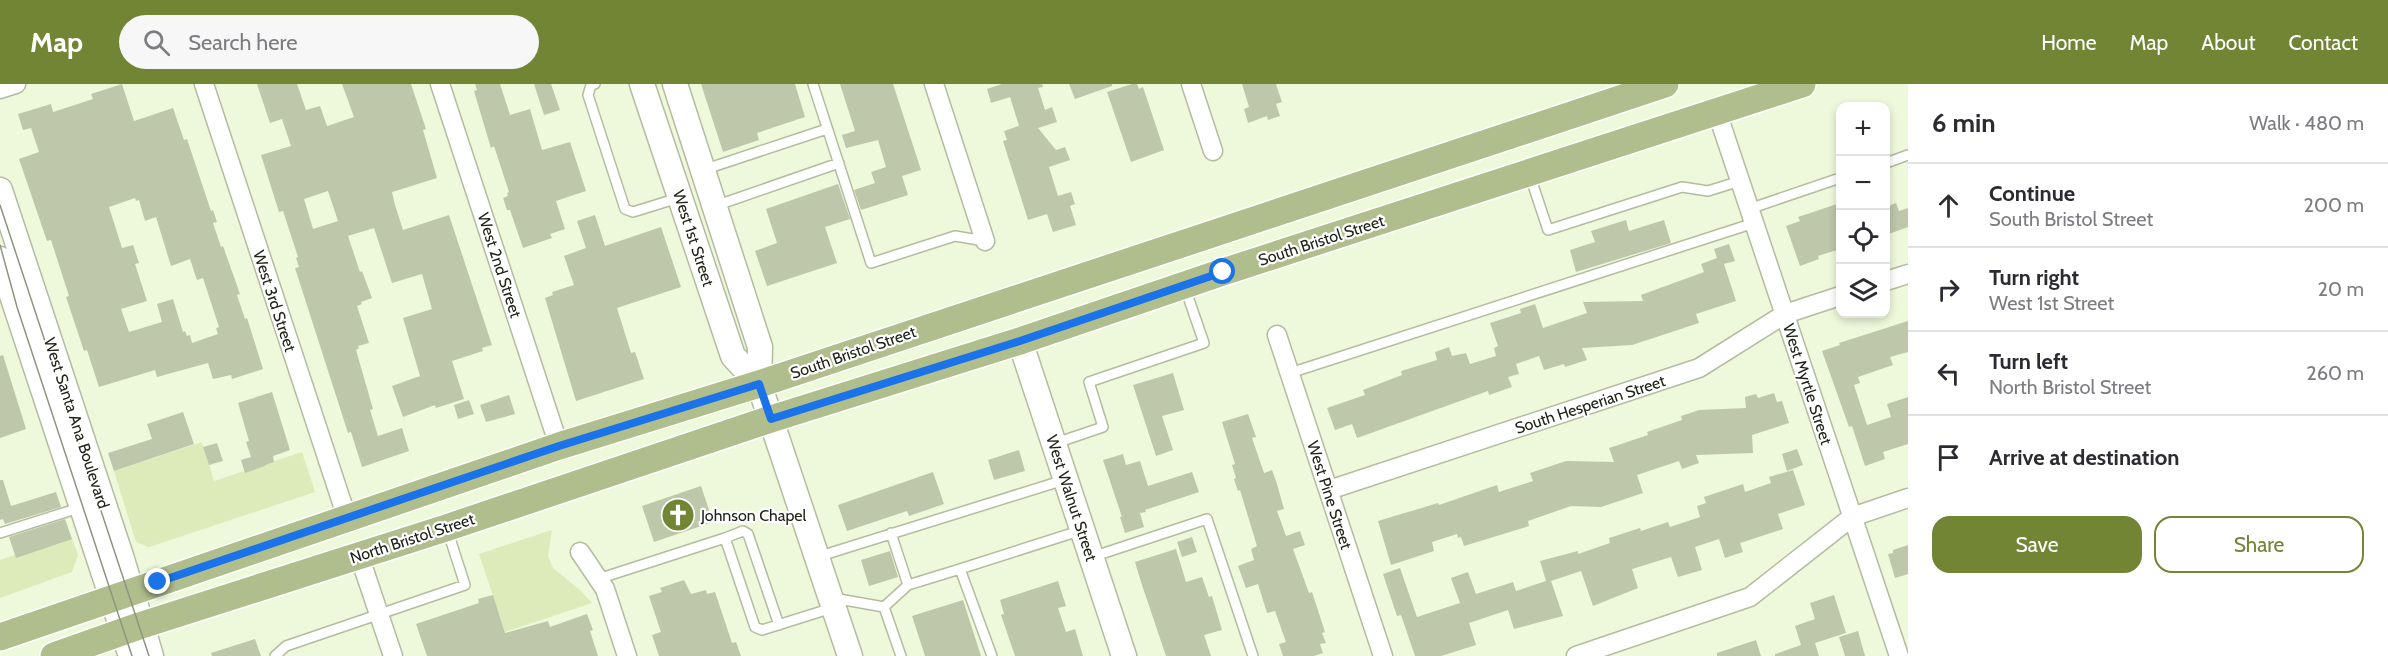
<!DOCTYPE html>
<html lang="en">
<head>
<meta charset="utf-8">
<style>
  body { margin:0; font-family:Cabin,sans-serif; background:#f7f7f7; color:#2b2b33 }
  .controls { position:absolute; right:18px; top:18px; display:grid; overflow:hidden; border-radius:12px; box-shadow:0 3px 9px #0003 }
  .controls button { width:54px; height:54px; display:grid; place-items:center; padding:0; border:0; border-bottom:2px solid #e1e1e2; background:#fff; color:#2b2b33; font:30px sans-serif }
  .stop { position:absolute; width:18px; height:18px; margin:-14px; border:4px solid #1a73e8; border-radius:50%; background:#fff }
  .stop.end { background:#1a73e8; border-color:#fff; box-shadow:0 2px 6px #0008 }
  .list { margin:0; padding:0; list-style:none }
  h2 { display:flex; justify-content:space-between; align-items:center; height:78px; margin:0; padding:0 24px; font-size:26px }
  h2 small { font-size:20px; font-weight:400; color:#7c7c81 }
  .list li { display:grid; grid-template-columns:39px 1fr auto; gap:18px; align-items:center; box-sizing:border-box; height:84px; padding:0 24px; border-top:2px solid #e1e1e2 }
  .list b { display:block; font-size:22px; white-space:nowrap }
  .list p { margin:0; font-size:20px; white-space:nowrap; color:#7c7c81 }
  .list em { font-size:20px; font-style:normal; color:#7c7c81 }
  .actions { display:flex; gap:12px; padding:18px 24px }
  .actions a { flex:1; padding:14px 0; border:2px solid #718535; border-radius:18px; text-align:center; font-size:21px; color:#718535 }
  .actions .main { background:#718535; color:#fff }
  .icon { flex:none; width:33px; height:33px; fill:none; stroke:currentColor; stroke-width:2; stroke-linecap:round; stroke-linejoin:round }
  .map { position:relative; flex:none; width:1908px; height:572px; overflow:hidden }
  header { display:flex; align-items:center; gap:36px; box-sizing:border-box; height:84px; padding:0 30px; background:#718535; color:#fff }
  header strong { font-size:28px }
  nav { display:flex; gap:33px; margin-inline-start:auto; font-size:21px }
  .search { width:420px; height:54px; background:#f7f7f7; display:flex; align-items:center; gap:15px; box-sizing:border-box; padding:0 21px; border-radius:33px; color:#7c7c81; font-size:22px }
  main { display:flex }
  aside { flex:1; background:#fff }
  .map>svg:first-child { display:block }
  .green { fill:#dcebb9 }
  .building { fill:#bec7aa; fill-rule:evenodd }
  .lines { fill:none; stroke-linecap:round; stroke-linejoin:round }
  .lane-casing { stroke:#b3bca0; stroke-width:12 }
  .street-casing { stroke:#b3bca0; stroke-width:21 }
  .secondary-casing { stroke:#b3bca0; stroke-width:27 }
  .primary-casing { stroke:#fff; stroke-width:30 }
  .lane { stroke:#fff; stroke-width:9 }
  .street { stroke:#fff; stroke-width:18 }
  .secondary { stroke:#fff; stroke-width:24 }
  .primary { stroke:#b0bd8c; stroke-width:27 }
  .tram { stroke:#8e957f; stroke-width:1.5 }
  .route { stroke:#1a73e8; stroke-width:8 }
  .labels { text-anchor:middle; stroke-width:4.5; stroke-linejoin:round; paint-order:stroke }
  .street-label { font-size:16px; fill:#202318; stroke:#fff }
  .poi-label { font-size:16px; fill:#202318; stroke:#fff; text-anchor:start }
</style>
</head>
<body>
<header>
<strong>Map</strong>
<div class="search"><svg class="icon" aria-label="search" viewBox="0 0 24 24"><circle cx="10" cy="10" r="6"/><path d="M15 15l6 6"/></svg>Search here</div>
<nav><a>Home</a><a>Map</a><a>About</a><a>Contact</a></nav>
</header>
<main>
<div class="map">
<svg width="1908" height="572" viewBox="0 0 1908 572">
  <rect width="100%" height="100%" fill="#eef8da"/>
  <path class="green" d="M202,358L214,397L302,368L315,408L149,463L136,458L114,387Z
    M552,446L548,472L553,484L580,506L592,519L505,548L479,470Z
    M71,452L78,471L72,488L0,514V476Z"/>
  <path class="building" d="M122,0L134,37L173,24L184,56L187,55L211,127L213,126L217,138L213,139L221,163L223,162L240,210L237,211L245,235L247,234L263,285L232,295L231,291L213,295L208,279L157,293L155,286L99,303L87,266L84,267L66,213L69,212L51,156L47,157L19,75L39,68L31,44L23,46L18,30L51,20L53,28L93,15L91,10ZM135,114L136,117L139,116L145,137L156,133L171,182L190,175L197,196L203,194L219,243L216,244L218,250L192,259L190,251L187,252L185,247L183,248L173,215L157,220L162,238L129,248L121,225L147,217L135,180L139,179L133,161L122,164L109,123Z
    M257,0H297L306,26L320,22L327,42L354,33L342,0H411L426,45L423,46L437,94L392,108L395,121L403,146L449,131L492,261L482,264L483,267L452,277L464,315L436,324L435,321L403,333L392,302L420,292L403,234L432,225L422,190L392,199L374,144L348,152L360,188L362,187L372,214L361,218L362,220L357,222L369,259L358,262L359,264L356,266L373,325L370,326L378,352L402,344L409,367L362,383L351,348L348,349L295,184L299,183L296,174L298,173L283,127L279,128L261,71L291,62L282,35L270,39ZM328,107L338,137L313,145L304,115Z
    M475,0H500L510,31L530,25L542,66L570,58L586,107L556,117L565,145L550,150L552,154L523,164L510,126H507L503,114L508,112L507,109L509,108L494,62L491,64L487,51L474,7L477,6Z
    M534,0H551L560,26L544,31Z
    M701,0H795L805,33L757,49L759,56L723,68Z
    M840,0H893L921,86L902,92L908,111L861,126L854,106L875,99L871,88L886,83L878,56L846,64L842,51L855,47Z
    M1002,0H1042L1043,3L1038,4L1045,26L1052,23L1057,38L1038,44L1056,66L1065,63L1070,76L1049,83L1058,112L1071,108L1075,120L1070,122L1076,141L1053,148L1047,130L1028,136L1003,57L1007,56L1004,47L1019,42L1010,13L991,19L987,5Z
    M1069,0H1112V2L1075,15Z
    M1132,0H1137L1139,5L1143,3L1164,66L1131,78L1107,8Z
    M1242,0H1276L1282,18L1276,20L1280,32L1268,36L1267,32L1248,39L1244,25L1249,23Z
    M838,100L850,135L825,143L837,179L767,202L755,167L777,159L766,125Z
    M1840,119V165L1818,172L1819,175L1800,182L1786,142L1800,137L1798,133Z
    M1896,119L1899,127L1908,124V143L1886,151V123Z
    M595,131L605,162L661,143L681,203L617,224L631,269L635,268L644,295L576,317L545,214L553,211L552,208L574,201L564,172L586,164L577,137Z
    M1626,136L1629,147L1664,136L1671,159L1576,188L1570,166L1595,158L1591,147Z
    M1729,160L1735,177L1724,180L1736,217L1696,230L1699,239L1632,261L1582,264L1587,276L1565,283L1564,280L1544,286L1539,272L1516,280L1519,290L1508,293L1512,303L1489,311L1488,307L1357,354L1352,340L1335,346L1327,324L1365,311L1363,306L1402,291L1401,287L1437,276L1435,268L1449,263L1452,272L1466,269L1470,280L1496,272L1494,264L1498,262L1490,239L1521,229L1520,225L1535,220L1543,244L1587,229L1583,218L1643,217L1641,211L1704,188L1701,180L1717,174L1714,165Z
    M1908,237V268L1890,273L1893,281L1858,293L1860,299L1854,301L1867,341L1891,333L1887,320L1908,313V360L1883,368L1885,375L1865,382L1852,342L1849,343L1822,267L1840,261L1839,259Z
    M3,271L26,345L0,354V272Z
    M1173,289L1184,326L1162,332L1173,366L1156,372L1133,301Z
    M272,308L290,366L273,372L274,378L265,381V382L245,389L241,376L251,373L246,358L249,357L238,319Z
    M1774,309L1777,318L1782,317L1789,339L1752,351L1753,369L1696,371L1699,379L1682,385L1679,377L1637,391L1643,409L1601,423L1571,422L1528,437L1529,442L1464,462L1461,453L1458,454L1457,450L1432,458L1434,467L1391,481L1378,437L1438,419L1439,421L1497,401L1499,408L1533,397L1530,389L1566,377L1614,378L1609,364L1648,351L1647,348L1682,336L1681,332L1699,326L1746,324L1745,313L1756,310L1758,314Z
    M509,311L515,330L486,338L480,321Z
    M469,316L474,330L458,335L454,321Z
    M183,328L194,360L114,387L108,369L152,355L147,340Z
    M1248,330L1256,353L1252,354L1264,389L1272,386L1277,400L1284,425L1277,427L1286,452L1300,447L1305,461L1293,465L1309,509L1312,508L1325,548L1322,549L1326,559L1320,560L1323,569L1314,572H1283L1279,560L1286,558L1275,527L1267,529L1258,500L1246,504L1238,482L1254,476L1251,465L1257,462L1240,406L1238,407L1234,395L1236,394L1232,381L1235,380L1222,338Z
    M217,359L223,377L209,381L203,363Z
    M1797,365L1803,381L1787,387L1782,370Z
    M1019,366L1025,387L994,396L988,376Z
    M1123,370L1126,381L1140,377L1148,402L1192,388L1199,408L1145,426L1146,428L1140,429L1144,443L1125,449L1120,433H1122L1103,376Z
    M1793,386L1805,421L1778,430L1783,445L1740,459L1743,468L1725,474L1719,455L1695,463L1702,486L1678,493L1671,473L1632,485L1638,504L1593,522L1581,487L1551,497L1563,532L1514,545L1508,526L1469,539L1476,561L1441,572H1415L1401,531L1397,532L1383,490L1400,484L1417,533L1460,519L1451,494L1468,488L1476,510L1513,498L1516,507L1546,497L1540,477L1578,467V470L1610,459L1609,454L1640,444L1641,447L1668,438L1670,443L1700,433L1697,422L1706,419L1704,413L1743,400L1745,408L1771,399L1769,393Z
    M933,388L944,420L909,432L907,427L847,447L838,421Z
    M0,396H3L11,422L56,408L61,423L5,440L3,435L0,436Z
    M701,402L713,438L654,458L642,422Z
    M65,435L72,455L16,474L9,453Z
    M1192,453L1197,468L1182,473L1177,458Z
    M1908,461V490L1895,494L1888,470L1893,469V466Z
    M1176,465L1186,498L1202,493L1209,513L1212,512L1222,546L1204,551L1211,572H1166L1141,498L1135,478Z
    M890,467L898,493L869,502L861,476Z
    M684,496L691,510L706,506L707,510L715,508L732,559L736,558L741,572H659L652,551L661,548L649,512L662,508L660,504Z
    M1058,497L1066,522L1058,524L1066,548L1075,545L1083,572H1015L1001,531L1004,530L1000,516Z
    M493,511L505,549L548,537L550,543L587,530L593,546L590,547L598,572H427L416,540L479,519L478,515Z
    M1834,511L1846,549L1815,559L1819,572H1775V570L1801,561L1795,542L1815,535L1810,519Z
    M963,516L981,572H925L912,532Z
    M1858,547L1865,572H1845L1839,553Z
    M255,555L261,572H212L211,569Z
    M1756,556L1761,572H1717V569Z"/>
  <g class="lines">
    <defs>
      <path id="lane" d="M595,0L591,1L588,11L625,125L633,128L678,114
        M813,0L871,179L955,152L985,157
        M1886,79L1908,71
        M703,86L827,45
        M1530,92L1548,146L1682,103L1708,107L1740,97
        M715,122L839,79
        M1749,125L1840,94
        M1290,289L1754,139
        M1056,359L1103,343L1089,298L1204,259L1185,204
        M0,449L82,423
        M891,449L908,501L960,485
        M725,454L743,447L748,450L779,541
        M817,473L1064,396
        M1092,473L1207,435L1253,572
        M598,495L725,454L755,543L762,546L832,524
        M833,514L884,523
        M884,523L901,572
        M884,523L908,501
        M275,572L286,562L465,501L447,445
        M992,572L960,485L1082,446"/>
      <path id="street" d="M204,0L347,434
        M440,0L559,362
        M934,0L985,157
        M1191,0L1213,67
        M0,5L16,0
        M1717,28L1899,572
        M1886,197L1908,190
        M1277,251L1383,572
        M1329,406L1699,284L1785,230L1840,212
        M580,468L605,505L627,572
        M359,471L393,572
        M1576,572L1750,513L1852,433L1908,414"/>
      <path id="secondary" d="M642,0L733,272L759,300
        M675,0L760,263L759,300L850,572
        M0,106L122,475L151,572
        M0,175L131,572
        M1020,257L1124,572"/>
      <path id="primary" d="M0,553L559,362L759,300L1665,0
        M54,572L139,542L446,444L771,335L1020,257L1223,188L1802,0"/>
    </defs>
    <use href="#lane" class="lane-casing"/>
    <use href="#street" class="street-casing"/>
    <use href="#secondary" class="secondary-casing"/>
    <use href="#primary" class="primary-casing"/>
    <use href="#lane" class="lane"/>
    <use href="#street" class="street"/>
    <use href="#secondary" class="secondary"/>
    <use href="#primary" class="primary"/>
    <path class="tram" d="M0,121L149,572
      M0,161L17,223L132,572"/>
  </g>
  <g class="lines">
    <path class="route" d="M158,498L559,362L759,300L771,335L1020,257L1223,188"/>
  </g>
  <defs>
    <symbol id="church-disc" viewBox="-11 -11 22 22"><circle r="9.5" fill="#718535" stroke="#fff"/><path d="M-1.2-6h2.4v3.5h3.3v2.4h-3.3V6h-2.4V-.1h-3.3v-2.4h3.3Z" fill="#fff"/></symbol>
  </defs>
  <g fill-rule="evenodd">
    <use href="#church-disc" x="659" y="412" width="38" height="38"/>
  </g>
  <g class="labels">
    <g class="street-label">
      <text transform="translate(694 154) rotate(72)" y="6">West 1st Street</text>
      <text transform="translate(1321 156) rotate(-18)" y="6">South Bristol Street</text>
      <text transform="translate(500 181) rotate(72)" y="6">West 2nd Street</text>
      <text transform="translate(275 217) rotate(72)" y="6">West 3rd Street</text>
      <text transform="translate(853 268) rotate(-19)" y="6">South Bristol Street</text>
      <text transform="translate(1808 300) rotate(72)" y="6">West Myrtle Street</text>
      <text transform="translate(1590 320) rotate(-18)" y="6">South Hesperian Street</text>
      <text transform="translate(77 339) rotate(72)" y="6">West Santa Ana Boulevard</text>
      <text transform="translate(1330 411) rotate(72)" y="6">West Pine Street</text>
      <text transform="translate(1072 414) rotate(72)" y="6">West Walnut Street</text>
      <text transform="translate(412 454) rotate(-18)" y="6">North Bristol Street</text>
    </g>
    <g class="poi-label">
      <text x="701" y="437">Johnson Chapel</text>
    </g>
  </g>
</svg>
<div class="controls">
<button>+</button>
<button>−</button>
<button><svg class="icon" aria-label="locate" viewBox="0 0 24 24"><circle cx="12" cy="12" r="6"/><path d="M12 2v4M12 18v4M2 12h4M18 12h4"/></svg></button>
<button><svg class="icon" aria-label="layers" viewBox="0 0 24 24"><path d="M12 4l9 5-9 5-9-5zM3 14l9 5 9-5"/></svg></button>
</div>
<div class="stop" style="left:1223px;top:188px"></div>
<div class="stop end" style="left:158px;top:498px"></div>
</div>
<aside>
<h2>6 min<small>Walk · 480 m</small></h2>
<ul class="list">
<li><svg class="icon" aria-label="ahead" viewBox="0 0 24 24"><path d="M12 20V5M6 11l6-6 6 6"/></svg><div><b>Continue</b><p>South Bristol Street</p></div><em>200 m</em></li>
<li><svg class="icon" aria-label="right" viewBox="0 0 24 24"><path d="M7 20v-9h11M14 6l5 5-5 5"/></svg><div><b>Turn right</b><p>West 1st Street</p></div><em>20 m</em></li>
<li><svg class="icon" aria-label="left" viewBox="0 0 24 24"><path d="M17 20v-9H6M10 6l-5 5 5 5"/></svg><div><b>Turn left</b><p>North Bristol Street</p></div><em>260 m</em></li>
<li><svg class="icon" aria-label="arrive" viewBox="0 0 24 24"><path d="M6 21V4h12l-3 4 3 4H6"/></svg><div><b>Arrive at destination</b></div></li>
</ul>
<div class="actions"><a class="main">Save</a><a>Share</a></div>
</aside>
</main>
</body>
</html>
